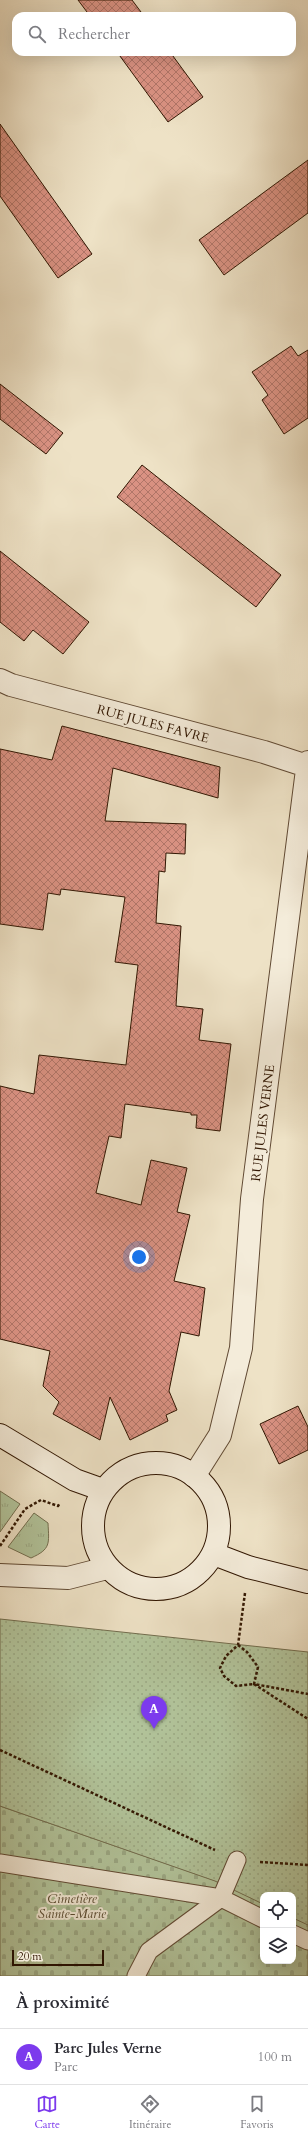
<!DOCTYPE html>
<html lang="fr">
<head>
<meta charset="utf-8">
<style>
  body { margin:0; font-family:Cardo,serif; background:#f2f2f3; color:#2b2b33 }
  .controls { position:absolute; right:12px; bottom:12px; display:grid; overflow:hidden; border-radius:8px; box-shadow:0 4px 16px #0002 }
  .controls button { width:36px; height:36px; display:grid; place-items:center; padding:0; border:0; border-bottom:1px solid #e1e1e2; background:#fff; color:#2b2b33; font:20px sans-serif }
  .scale { position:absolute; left:12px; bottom:10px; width:92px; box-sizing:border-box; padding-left:4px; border:2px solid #311602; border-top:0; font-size:11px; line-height:14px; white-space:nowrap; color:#311602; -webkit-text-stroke:3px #f4ecda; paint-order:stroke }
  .you { position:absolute; left:139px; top:1257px; width:14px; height:14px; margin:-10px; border:3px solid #fff; border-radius:50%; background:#1a73e8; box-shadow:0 0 0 6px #1a73e833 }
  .badge { display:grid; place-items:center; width:26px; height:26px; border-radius:50%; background:#7c3aed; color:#fff; font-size:13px; font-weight:700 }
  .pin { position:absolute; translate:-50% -33px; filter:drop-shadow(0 1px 2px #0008) }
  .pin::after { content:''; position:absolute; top:21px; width:14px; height:12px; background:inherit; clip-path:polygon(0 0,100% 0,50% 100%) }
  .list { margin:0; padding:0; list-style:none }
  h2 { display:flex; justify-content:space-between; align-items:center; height:52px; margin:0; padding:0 16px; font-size:17px }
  h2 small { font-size:13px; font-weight:400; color:#7c7c81 }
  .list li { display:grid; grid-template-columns:26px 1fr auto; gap:12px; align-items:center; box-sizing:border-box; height:56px; padding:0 16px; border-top:1px solid #e1e1e2 }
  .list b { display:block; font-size:15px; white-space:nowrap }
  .list p { margin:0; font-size:13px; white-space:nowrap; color:#7c7c81 }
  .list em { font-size:13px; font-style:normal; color:#7c7c81 }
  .icon { flex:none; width:22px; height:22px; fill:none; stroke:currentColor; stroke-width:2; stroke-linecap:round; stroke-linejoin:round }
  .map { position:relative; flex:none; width:308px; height:1976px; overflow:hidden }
  .search { position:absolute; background:#fff; box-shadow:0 4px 16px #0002; left:12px; right:12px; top:12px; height:44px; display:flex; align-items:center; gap:10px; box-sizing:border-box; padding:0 14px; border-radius:12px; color:#7c7c81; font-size:15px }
  .sheet { height:108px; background:#fff }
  nav { display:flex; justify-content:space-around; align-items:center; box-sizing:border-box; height:56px; border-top:1px solid #e1e1e2; background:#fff; font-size:11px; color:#7c7c81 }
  nav a { display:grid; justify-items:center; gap:2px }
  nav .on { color:#7c3aed }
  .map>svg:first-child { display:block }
  .grass { fill:url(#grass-tufts); stroke:#726d4e }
  .cemetery { fill:url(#cemetery-stones); stroke:#726d4e }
  .park { fill:url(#park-dots); stroke:#726d4e }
  .building { fill:url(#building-cross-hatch); stroke:#311602 }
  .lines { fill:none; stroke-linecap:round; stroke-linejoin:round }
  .lane-casing { stroke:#604933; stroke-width:19 }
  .street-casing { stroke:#604933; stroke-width:24 }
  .secondary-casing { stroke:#311602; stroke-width:24 }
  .path { stroke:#311602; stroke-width:2.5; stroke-dasharray:3 2; stroke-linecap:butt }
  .lane { stroke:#f4ecda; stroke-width:17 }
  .street { stroke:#f4ecda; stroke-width:22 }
  .secondary { stroke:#f4ecda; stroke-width:22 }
  .labels { text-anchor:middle; stroke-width:4; stroke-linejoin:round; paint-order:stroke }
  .street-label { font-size:13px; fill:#311602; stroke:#f4ecda }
  .park-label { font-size:13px; font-style:italic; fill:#584a30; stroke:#f4ecda }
</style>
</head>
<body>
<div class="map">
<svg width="308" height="1976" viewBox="0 0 308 1976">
  <defs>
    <pattern id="grass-tufts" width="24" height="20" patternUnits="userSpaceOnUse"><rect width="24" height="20" fill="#b2c49b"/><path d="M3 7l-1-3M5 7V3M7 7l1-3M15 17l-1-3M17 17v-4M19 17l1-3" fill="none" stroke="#9aa884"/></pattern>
    <pattern id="cemetery-stones" width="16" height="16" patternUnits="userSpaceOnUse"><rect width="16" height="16" fill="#b2c49b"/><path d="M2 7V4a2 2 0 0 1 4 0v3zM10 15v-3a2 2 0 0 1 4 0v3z" fill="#9aa884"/></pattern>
    <pattern id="park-dots" width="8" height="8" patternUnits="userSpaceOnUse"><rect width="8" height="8" fill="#b2c49b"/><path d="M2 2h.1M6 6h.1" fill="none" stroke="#9aa884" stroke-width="1.8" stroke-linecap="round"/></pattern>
    <pattern id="building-cross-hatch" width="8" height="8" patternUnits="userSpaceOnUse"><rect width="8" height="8" fill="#da9283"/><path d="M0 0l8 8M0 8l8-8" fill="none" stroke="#b17669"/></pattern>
  </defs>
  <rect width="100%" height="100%" fill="#eee2c6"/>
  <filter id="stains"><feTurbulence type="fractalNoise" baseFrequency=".005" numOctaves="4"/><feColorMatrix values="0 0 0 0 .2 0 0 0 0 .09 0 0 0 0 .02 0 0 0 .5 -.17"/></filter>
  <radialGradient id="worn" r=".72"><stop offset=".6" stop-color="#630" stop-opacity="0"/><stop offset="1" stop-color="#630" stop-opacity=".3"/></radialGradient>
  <path class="grass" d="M0,1491L20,1504L0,1532Z
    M34,1513L48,1523C49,1544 51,1549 31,1558L8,1547Z"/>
  <path class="cemetery" d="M0,1806L248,1892L263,1899V1961H293V1914L308,1921V1976H0Z"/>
  <path class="park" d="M0,1619L308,1652V1925L293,1918V1895H263V1904L215,1881L0,1806Z"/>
  <path class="building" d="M78,0H132L144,16H90Z
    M117,52H170L203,97L168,122Z
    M0,124L92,254L58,278L0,196Z
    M308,160V213L224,275L199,240Z
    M291,346L298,356L308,350V418L284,434L262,400L268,395L252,372Z
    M0,384L63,433L46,454L0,419Z
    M142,465L281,575L256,607L117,497Z
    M0,551L89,622L63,654L33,630L24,641L0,622Z
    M62,726L220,767L218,798L113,768L105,821L186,824L185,854L166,853L165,872L159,871L156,923L181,926L176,1006L203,1009L199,1040L231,1044L220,1131L196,1128L197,1115H191V1113L125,1104L121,1138L109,1136L96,1193L141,1205L151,1160L187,1168L177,1212L190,1215L174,1281L205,1288L199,1336L181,1332L169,1391L177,1410L166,1415L168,1421L130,1440L110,1397L100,1440L53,1414L59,1402L43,1386L50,1351L0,1339V1086L34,1094L39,1055L126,1065L138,965L115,962L125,897L61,889L60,895L48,893L43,930L0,924V749L52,760Z
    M298,1406L308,1427V1450L279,1464L260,1424Z"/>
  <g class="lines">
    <defs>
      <path id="lane" d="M0,1863L221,1898L237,1860
        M293,1934L308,1941
        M136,1976L149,1951L221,1898L263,1919"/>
      <path id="street" d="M0,680L11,685L264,752L307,766
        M194,1476L220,1435L241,1348L252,1199L308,762
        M0,1575L68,1578L107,1568"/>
      <path id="secondary" d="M0,1435L75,1480L103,1490
        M93 1526a63 63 0 1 1 126 0a63 63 0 1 1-126 0Z
        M214,1554L248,1567L308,1582"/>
    </defs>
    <use href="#lane" class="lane-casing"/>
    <use href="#street" class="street-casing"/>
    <use href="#secondary" class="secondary-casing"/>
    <path class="path" d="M0,1546L25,1509L41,1500L58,1506L60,1503
      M245,1593L238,1645L226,1656L220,1668L224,1676L236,1686L254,1684L308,1719
      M238,1645L247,1652L258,1667L254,1684L308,1694
      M0,1750L215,1850
      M260,1862L308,1865"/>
    <use href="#lane" class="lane"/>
    <use href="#street" class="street"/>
    <use href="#secondary" class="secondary"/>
  </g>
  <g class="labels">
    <g class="street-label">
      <text transform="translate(153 723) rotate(15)" y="5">RUE JULES FAVRE</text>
      <text transform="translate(262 1123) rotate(-83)" y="5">RUE JULES VERNE</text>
    </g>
    <g class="park-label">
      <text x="72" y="1903">Cimetière<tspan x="72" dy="15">Sainte-Marie</tspan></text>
    </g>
  </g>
  <rect width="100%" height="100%" filter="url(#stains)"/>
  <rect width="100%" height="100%" fill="url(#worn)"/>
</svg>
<div class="controls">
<button><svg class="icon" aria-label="locate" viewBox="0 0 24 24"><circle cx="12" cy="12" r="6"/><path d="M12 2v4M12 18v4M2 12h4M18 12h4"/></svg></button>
<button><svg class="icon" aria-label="layers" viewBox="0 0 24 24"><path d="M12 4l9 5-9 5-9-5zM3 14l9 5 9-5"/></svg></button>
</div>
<div class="scale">20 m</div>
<div class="you"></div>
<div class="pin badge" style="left:154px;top:1729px">A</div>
<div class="search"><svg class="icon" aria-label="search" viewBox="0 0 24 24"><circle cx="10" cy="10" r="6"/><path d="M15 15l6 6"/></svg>Rechercher</div>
</div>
<section class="sheet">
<h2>À proximité<small></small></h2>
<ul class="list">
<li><span class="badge">A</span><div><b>Parc Jules Verne</b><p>Parc</p></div><em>100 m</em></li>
</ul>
</section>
<nav>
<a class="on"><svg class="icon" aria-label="map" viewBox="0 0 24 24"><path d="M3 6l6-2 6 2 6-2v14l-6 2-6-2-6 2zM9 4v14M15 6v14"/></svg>Carte</a>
<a><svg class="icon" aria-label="directions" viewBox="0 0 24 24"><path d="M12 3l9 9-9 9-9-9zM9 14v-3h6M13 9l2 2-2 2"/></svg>Itinéraire</a>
<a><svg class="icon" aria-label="saved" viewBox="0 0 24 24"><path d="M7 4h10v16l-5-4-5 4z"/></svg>Favoris</a>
</nav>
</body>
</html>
